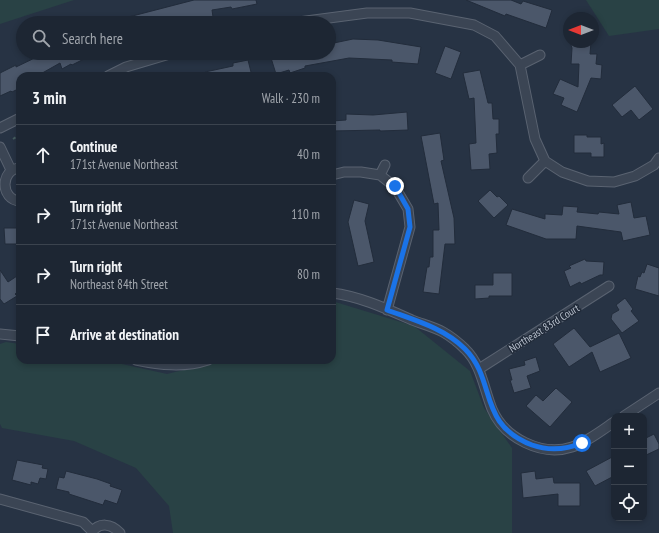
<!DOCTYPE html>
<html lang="en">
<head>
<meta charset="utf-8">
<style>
  body { margin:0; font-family:"PT Sans Narrow",sans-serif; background:#252e3b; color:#f1f3f6 }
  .controls { position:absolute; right:12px; bottom:12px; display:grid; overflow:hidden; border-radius:8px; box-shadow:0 2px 6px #0003 }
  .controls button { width:36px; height:36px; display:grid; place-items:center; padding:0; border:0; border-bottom:1px solid #3b434e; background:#1d2633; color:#f1f3f6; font:20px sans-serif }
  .compass { position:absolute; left:563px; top:12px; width:36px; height:36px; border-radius:50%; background:#1d2633; box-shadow:0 2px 6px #0003; rotate:270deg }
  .stop { position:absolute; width:12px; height:12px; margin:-9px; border:3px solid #1a73e8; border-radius:50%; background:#fff }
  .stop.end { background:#1a73e8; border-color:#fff; box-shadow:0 1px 4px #0008 }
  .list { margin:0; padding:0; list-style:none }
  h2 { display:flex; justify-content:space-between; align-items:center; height:52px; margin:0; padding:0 16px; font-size:17px }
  h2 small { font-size:13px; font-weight:400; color:#a0a5ac }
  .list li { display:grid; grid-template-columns:26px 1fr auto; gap:12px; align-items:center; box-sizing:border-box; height:60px; padding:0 16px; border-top:1px solid #3b434e }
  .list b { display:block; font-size:15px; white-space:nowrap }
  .list p { margin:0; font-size:13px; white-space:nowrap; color:#a0a5ac }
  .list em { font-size:13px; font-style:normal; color:#a0a5ac }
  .icon { flex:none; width:22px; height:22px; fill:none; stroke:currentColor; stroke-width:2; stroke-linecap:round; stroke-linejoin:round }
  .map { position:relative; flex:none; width:659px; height:533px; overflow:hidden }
  .search { position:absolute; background:#1d2633; box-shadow:0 2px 6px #0003; left:16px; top:16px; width:320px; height:44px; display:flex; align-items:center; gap:10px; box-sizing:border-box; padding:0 14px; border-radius:22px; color:#a0a5ac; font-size:15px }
  .panel { position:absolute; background:#1d2633; box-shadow:0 2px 6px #0003; left:16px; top:72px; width:320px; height:292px; border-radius:12px }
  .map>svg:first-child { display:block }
  .green { fill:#294245 }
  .building { fill:#4b576a; stroke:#222c3b }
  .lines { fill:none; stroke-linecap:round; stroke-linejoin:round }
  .street-casing { stroke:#5a6371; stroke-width:11 }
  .path { stroke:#475f61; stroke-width:2; stroke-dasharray:3 3; stroke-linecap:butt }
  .street { stroke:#3b4554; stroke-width:9 }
  .route { stroke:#1a73e8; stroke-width:5 }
  .labels { text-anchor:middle; stroke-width:3; stroke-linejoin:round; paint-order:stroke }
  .street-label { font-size:11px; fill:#b9c1cd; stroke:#202a39 }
</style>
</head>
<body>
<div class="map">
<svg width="659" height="533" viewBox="0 0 659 533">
  <rect width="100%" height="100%" fill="#273344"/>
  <path class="green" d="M0,0H74L0,24Z
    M586,0H659V29L609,36Z
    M332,301L414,326L470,371L484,408L512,448V533H173L169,506L136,468L74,441L2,428L0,424V344L6,342L20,344V360H104L167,374L224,360H332Z"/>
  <path class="building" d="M194,0H256L257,4L232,9L231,7L212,10L213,17L200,19V17L176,23V20L165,23H117V20Z
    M466,0H511L521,4L523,1L552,10L546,28L506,14L505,16Z
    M353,39L378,40L421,47L418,64L392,62V60L349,58L305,66V68L290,73L289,70L276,74L271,58L287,53H329V44Z
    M570,42H591L590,54H597L596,64L602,65L601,79L591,78L577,112L561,105L564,98L553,94L560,79L578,87L579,64H571L572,48Z
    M445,46L461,52L451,79L435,73Z
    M45,53H96L72,65L71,64L62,69L60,63L37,76H20V88L12,92L11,91L0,96V73L16,65V67Z
    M248,60L252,76H205V72L233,66V63Z
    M480,70L488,103H492L493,119H499V134H496L497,153L489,154L490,169L471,170L469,144L476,143L474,98L469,99L463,73Z
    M635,86L653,109L639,120L631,110L622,117L612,105Z
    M407,112L408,130L380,131V130L332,131V121L346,120V114L373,115Z
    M440,133L444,160L441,161L454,218L455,244H445L439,294L423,292L427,267H429L430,257H433V230H439L438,203L434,204L421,136Z
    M574,135H587V137H601V144L604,143V157H591V153H574Z
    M490,190L497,197L499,196L508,205L494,218L478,201Z
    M354,200L369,204L365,221L374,262L358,266L348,222Z
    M631,202L634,218L646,216L650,235L623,241L621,232L577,226L576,239H546L506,225L512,209L545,219V214L562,215L563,206L578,207L577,212L598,214L599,212L619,214L617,205Z
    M4,228H20V244H5Z
    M585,259L586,261L604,262L603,275H600L581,284L580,282L570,287L564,271L571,268L569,266Z
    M647,264L659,268V296L635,289L638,276L640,277L642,272L644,273Z
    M0,270L8,282L20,274V290L15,294L17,296L4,304L0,299Z
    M493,273H512V296H489V298L475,299V285H493Z
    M625,298L633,309L631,311L639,321L622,333L611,319L612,314L619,310L616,305Z
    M574,328L590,347L619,333L631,358L600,372L592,352L569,367L553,344Z
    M536,357L540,371L527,376L531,388L514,393L510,380H512L509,369L525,365L524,361Z
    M556,388L572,402L550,427L526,406L536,395L543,401Z
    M654,434L659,444V449L644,456V439Z
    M614,456V476L595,486L586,471Z
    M17,460L43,465L42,468L48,469L46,479L40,478L38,484L31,482V485L12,480Z
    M66,471L97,479L111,484L110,486L122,490L117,504L105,500L103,505L69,494V492L56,489L59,477L64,478Z
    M535,471L536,479L553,477L554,483H580V506H558V494L523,498L521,473Z"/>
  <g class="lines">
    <defs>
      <path id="street" d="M291,23L367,13H410L474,25L495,36L520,65L535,139L545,161L562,172L588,181L614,182L635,176L654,165L659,158
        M520,65L540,55
        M108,76L126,67L173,53
        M0,128L20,118
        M0,147L11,170
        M20,168C0,169 0,200 20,201
        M332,175L344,172H361L380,175L395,187L408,209L410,227L387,310
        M380,175L385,165
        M528,178L545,161
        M332,293C359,296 387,309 412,320C422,324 434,327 443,332C450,336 459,343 465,349C481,364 484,389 492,409C504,438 542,457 572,447C587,442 601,431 614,422
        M0,334L20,336
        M136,360C160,365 184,368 208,360
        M479,369L609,286
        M624,416L659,393
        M0,499L83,522L92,531
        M91,533C99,522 111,523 120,533"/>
    </defs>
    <use href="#street" class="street-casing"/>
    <path class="path" d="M13,139L16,137"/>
    <use href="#street" class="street"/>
  </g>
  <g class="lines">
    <path class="route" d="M395,186L408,209L410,227L387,310C414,320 444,328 465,349C497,381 477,424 532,445C549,451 565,450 582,443"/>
  </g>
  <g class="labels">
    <g class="street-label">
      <text transform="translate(544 328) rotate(-32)" y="4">Northeast 83rd Court</text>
    </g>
  </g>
</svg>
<div class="controls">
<button>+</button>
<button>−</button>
<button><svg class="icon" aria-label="locate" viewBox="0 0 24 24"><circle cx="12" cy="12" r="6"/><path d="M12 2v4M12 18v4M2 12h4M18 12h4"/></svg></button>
</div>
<svg class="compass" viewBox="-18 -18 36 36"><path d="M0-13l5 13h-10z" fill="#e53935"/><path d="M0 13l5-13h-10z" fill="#a0a5ac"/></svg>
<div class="stop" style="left:582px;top:443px"></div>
<div class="stop end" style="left:395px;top:186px"></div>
<div class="search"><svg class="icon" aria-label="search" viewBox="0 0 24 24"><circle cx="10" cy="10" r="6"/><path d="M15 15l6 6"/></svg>Search here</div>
<section class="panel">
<h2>3 min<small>Walk · 230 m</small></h2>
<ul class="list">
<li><svg class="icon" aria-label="ahead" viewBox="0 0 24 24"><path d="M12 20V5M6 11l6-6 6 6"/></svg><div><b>Continue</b><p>171st Avenue Northeast</p></div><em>40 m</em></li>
<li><svg class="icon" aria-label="right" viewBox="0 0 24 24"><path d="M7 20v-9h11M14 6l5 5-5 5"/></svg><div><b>Turn right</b><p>171st Avenue Northeast</p></div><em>110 m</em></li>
<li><svg class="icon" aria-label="right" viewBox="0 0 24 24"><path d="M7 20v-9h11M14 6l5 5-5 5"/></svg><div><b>Turn right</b><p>Northeast 84th Street</p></div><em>80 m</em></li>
<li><svg class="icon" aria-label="arrive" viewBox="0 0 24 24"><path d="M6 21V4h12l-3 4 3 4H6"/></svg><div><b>Arrive at destination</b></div></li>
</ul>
</section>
</div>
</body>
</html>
